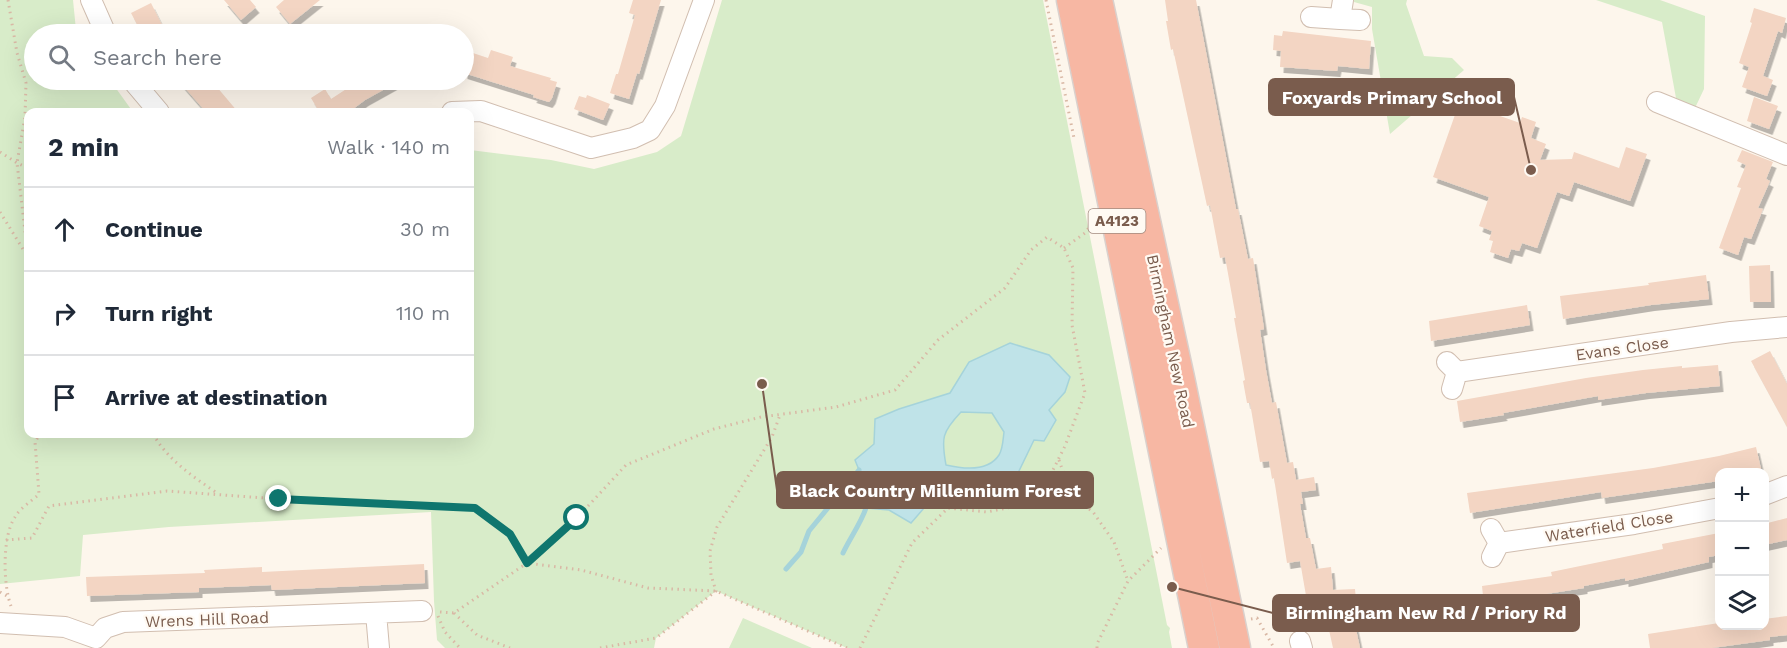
<!DOCTYPE html>
<html lang="en">
<head>
<meta charset="utf-8">
<style>
  body { margin:0; font-family:"Work Sans",sans-serif; background:#f6f6f7; color:#1f2937 }
  .controls { position:absolute; right:18px; bottom:18px; display:grid; overflow:hidden; border-radius:12px; box-shadow:0 6px 24px #0002 }
  .controls button { width:54px; height:54px; display:grid; place-items:center; padding:0; border:0; border-bottom:2px solid #e0e1e3; background:#fff; color:#1f2937; font:30px sans-serif }
  .stop { position:absolute; width:18px; height:18px; margin:-14px; border:4px solid #0f766e; border-radius:50%; background:#fff }
  .stop.end { background:#0f766e; border-color:#fff; box-shadow:0 2px 6px #0008 }
  .list { margin:0; padding:0; list-style:none }
  h2 { display:flex; justify-content:space-between; align-items:center; height:78px; margin:0; padding:0 24px; font-size:26px }
  h2 small { font-size:20px; font-weight:400; color:#747a83 }
  .list li { display:grid; grid-template-columns:39px 1fr auto; gap:18px; align-items:center; box-sizing:border-box; height:84px; padding:0 24px; border-top:2px solid #e0e1e3 }
  .list b { display:block; font-size:22px; white-space:nowrap }
  .list em { font-size:20px; font-style:normal; color:#747a83 }
  .icon { flex:none; width:33px; height:33px; fill:none; stroke:currentColor; stroke-width:2; stroke-linecap:round; stroke-linejoin:round }
  .map { position:relative; flex:none; width:1787px; height:648px; overflow:hidden }
  .search { position:absolute; background:#fff; box-shadow:0 6px 24px #0002; left:24px; top:24px; width:450px; height:66px; display:flex; align-items:center; gap:15px; box-sizing:border-box; padding:0 21px; border-radius:33px; color:#747a83; font-size:22px }
  .panel { position:absolute; background:#fff; box-shadow:0 6px 24px #0002; left:24px; top:108px; width:450px; height:330px; border-radius:12px }
  .map>svg:first-child { display:block }
  .green { fill:#d8ecc9 }
  .water { fill:#bfe3e8; stroke:#a5d3da; stroke-width:1.5; fill-rule:evenodd }
  .lines { fill:none; stroke-linecap:round; stroke-linejoin:round }
  .stream { stroke:#a5d3da; stroke-width:5 }
  .building { fill:#f3d5c3; filter:url(#shadow) }
  .minor-casing { stroke:#d1beb0; stroke-width:22 }
  .highway-casing { stroke:#dad1cd; stroke-width:33 }
  .path { stroke:#d9b8a5; stroke-width:3; stroke-dasharray:1.5 4.5; stroke-linecap:butt }
  .minor { stroke:#fff; stroke-width:20 }
  .highway { stroke:#f7b7a3; stroke-width:30 }
  .route { stroke:#0f766e; stroke-width:8 }
  .labels { text-anchor:middle; stroke-width:4.5; stroke-linejoin:round; paint-order:stroke }
  .shield { fill:#fffaf3; stroke:#a28b7f; stroke-width:1.5 }
  .shield-label { font-size:15px; font-weight:bold; fill:#7a5c4d }
  .street-label { font-size:16px; fill:#7a5c4d; stroke:#fffaf3 }
  .leader { fill:none; stroke:#7a5c4d; stroke-width:2 }
  .callout-dot { fill:#7a5c4d; stroke:#fffaf3; stroke-width:2 }
  .callout { fill:#7a5c4d; stroke:#7a5c4d; stroke-width:2 }
  .callout-label { font-size:18px; text-anchor:middle; font-weight:bold; fill:#fff }
</style>
</head>
<body>
<div class="map">
<svg width="1787" height="648" viewBox="0 0 1787 648">
  <defs>
    <filter id="shadow"><feDropShadow dx="3.5" dy="6" stdDeviation="0" flood-color="#0004"/></filter>
  </defs>
  <rect width="100%" height="100%" fill="#fdf6ec"/>
  <path class="green" d="M0,0H73L76,30L79,34H34V80H110L133,112H28V434H470V150L551,160L594,169L657,152L681,136L722,0H1043L1167,625L1170,628L1169,632L1172,648H847L716,591L656,638L654,648H445L437,640L434,601L431,512L169,527L83,535L80,576L0,584Z
    M1354,0H1407L1406,4L1424,56L1452,58L1464,70L1390,134L1372,29V7L1354,2Z
    M1596,0H1660L1705,16L1704,89L1695,108L1676,98L1662,22Z
    M743,618L812,648H729Z"/>
  <path class="water" d="M1010,343L1049,355L1070,377L1065,392L1049,410L1056,420L1044,441L1034,440L1019,471V490L953,492L931,500L911,523L889,510L866,508L851,491L859,470L855,460L874,444L875,419L899,409L950,393L969,362ZM961,412L992,413L1004,432C1003,439 1003,449 999,455C988,472 963,469 946,465C941,438 942,432 961,412Z"/>
  <g class="lines">
    <path class="stream" d="M843,553C850,538 861,523 866,508
      M786,569L801,552L809,531L859,470"/>
  </g>
  <path class="building" d="M224,0H250L256,7L241,20Z
    M284,0H320L290,24L276,7Z
    M633,0H661L639,74L637,73L629,99L610,93L616,74H618L635,15L629,13Z
    M1165,0H1196L1236,209H1238L1248,259L1253,258L1264,329L1260,330L1266,370L1272,403L1276,402L1287,463L1293,462L1296,480L1314,477L1316,490L1301,492L1303,504H1300L1306,538H1310L1316,569L1331,567L1333,590L1355,589L1357,611H1352L1360,648H1333L1325,612L1309,613L1300,561L1287,563L1274,478L1272,479L1269,461L1260,462L1250,403H1247L1243,381L1245,380L1234,318H1236L1225,257L1220,258L1210,205L1207,206L1173,49L1171,50L1166,21H1168Z
    M151,3L161,23L170,34H142L131,13Z
    M1754,8L1786,18L1782,33L1778,31L1763,76L1773,80L1767,96L1742,87L1749,67L1739,63L1752,23L1750,22Z
    M1283,31L1371,41L1369,69L1338,66L1337,71L1280,67L1281,51L1273,50L1274,35L1282,36Z
    M464,50L488,58L491,50L513,57L510,66L551,78L550,80L557,82L552,98L549,102L533,97L534,95L464,73Z
    M1468,78L1492,86L1483,110L1520,123L1522,117L1536,122L1531,138L1546,144L1540,160L1572,159L1574,152L1619,168L1626,147L1647,154L1630,201L1574,182L1569,196L1557,192L1537,248L1522,243L1519,251L1511,249L1508,258L1490,252L1493,241L1489,240L1492,231L1479,226L1489,197L1433,177Z
    M178,80H211L238,112H206Z
    M360,80H401L365,100L349,112H311L317,108L311,98L325,89L331,99Z
    M587,95L610,104L603,120L574,109L579,96L586,98Z
    M1754,97L1778,106L1769,129L1747,121Z
    M1742,150L1773,162L1766,179L1770,181L1758,208L1763,209L1751,239L1744,237L1738,255L1719,248L1741,188L1737,187L1746,165L1737,161Z
    M1770,265L1771,302H1750L1749,266Z
    M1706,275L1709,299L1651,305L1563,319L1560,296L1649,285L1648,283Z
    M1527,305L1530,325L1431,341L1429,321Z
    M1770,351L1787,384V427L1751,361Z
    M1718,365L1720,386L1646,393L1598,400V396L1503,413L1504,415L1460,422L1457,401L1586,378L1643,370L1682,366V368Z
    M1756,447L1761,469L1747,472H1719V481L1602,498L1601,492L1470,513L1467,493L1653,468L1719,456Z
    M1787,518V540L1764,545V524Z
    M1719,533V555L1709,557V562L1625,581V578L1584,586V588L1546,594V596L1484,606L1482,586L1552,576L1551,572L1663,549L1662,544Z
    M424,564L425,583L272,590L271,585L199,588V592L87,596L86,577L205,573L204,570L262,567V572Z
    M1787,616V635L1770,637V640L1712,648H1650L1648,634L1719,623V626H1764V619Z"/>
  <g class="lines">
    <defs>
      <path id="minor" d="M91,0L106,34
        M1343,0L1340,19L1360,20
        M1311,17L1340,19
        M132,80L159,112
        M1657,102L1787,155
        M452,112L481,111L591,148L633,138L650,130L665,106L704,0
        M1447,362L1457,372L1452,389
        M1457,372L1731,332L1787,327
        M1764,495L1787,486
        M1491,529L1499,543L1492,557
        M1499,543L1634,524L1720,508
        M376,613L379,648
        M0,623L65,627L96,638L105,628L123,622L422,611
        M1300,641L1302,648"/>
      <path id="highway" d="M1072,0L1204,648
        M1097,0L1179,378L1235,648"/>
    </defs>
    <use href="#minor" class="minor-casing"/>
    <use href="#highway" class="highway-casing"/>
    <path class="path" d="M8,0L17,53L26,83L25,117L17,163L27,248L28,274
      M1046,0L1074,138
      M0,152L17,163L28,168
      M0,212L26,254
      M1064,248L1085,233L1093,222
      M153,434C168,460 192,476 217,493
      M1059,460L1071,495L1093,512L1114,542L1128,581
      M6,540L32,538L49,506L167,491L279,499L475,508L510,535L527,563L581,570L648,588L716,591L847,648
      M0,592L7,596
      M11,606C3,585 2,536 15,517C20,508 32,501 39,494L35,442L40,434
      M440,612L454,613L527,563L577,518L626,465L714,429L761,417L836,407L895,390L938,340L1005,288L1031,250L1047,237L1064,248L1073,268L1072,325L1085,393L1065,446L1037,502L987,512L948,508L912,543L860,648
      M454,613L477,635L510,648
      M438,616L445,632L460,648
      M1251,619L1257,618L1274,648
      M600,648L656,638L716,591L711,575L710,551L717,527L772,437L780,415
      M1097,648V644L1128,581L1161,548"/>
    <use href="#minor" class="minor"/>
    <use href="#highway" class="highway"/>
  </g>
  <g class="lines">
    <path class="route" d="M279,499L475,508L510,534L527,563L577,518"/>
  </g>
  <g class="labels">
    <rect class="shield" x="1088.5" y="209" width="57" height="24" rx="4.5"/>
    <g class="shield-label">
      <text x="1117" y="226">A4123</text>
    </g>
    <g class="street-label">
      <text transform="translate(1171 341) rotate(78)" y="6">Birmingham New Road</text>
      <text transform="translate(1622 348) rotate(-8)" y="6">Evans Close</text>
      <text transform="translate(1609 526) rotate(-9)" y="6">Waterfield Close</text>
      <text transform="translate(207 619) rotate(-2)" y="6">Wrens Hill Road</text>
    </g>
  </g>
  <path class="leader" d="M1531 170L1514 97M762 384L777 490M1172 587L1273 613"/>
  <g class="callout-dot">
    <circle cx="1531" cy="170" r="6"/>
    <circle cx="762" cy="384" r="6"/>
    <circle cx="1172" cy="587" r="6"/>
  </g>
  <g class="callout">
    <rect x="1269" y="79" width="245" height="36" rx="6"/>
    <rect x="777" y="472" width="316" height="36" rx="6"/>
    <rect x="1273" y="595" width="306" height="36" rx="6"/>
  </g>
  <g class="callout-label">
    <text x="1392" y="104">Foxyards Primary School</text>
    <text x="935" y="497">Black Country Millennium Forest</text>
    <text x="1426" y="619">Birmingham New Rd / Priory Rd</text>
  </g>
</svg>
<div class="controls">
<button>+</button>
<button>−</button>
<button><svg class="icon" aria-label="layers" viewBox="0 0 24 24"><path d="M12 4l9 5-9 5-9-5zM3 14l9 5 9-5"/></svg></button>
</div>
<div class="stop" style="left:577px;top:518px"></div>
<div class="stop end" style="left:279px;top:499px"></div>
<div class="search"><svg class="icon" aria-label="search" viewBox="0 0 24 24"><circle cx="10" cy="10" r="6"/><path d="M15 15l6 6"/></svg>Search here</div>
<section class="panel">
<h2>2 min<small>Walk · 140 m</small></h2>
<ul class="list">
<li><svg class="icon" aria-label="ahead" viewBox="0 0 24 24"><path d="M12 20V5M6 11l6-6 6 6"/></svg><div><b>Continue</b></div><em>30 m</em></li>
<li><svg class="icon" aria-label="right" viewBox="0 0 24 24"><path d="M7 20v-9h11M14 6l5 5-5 5"/></svg><div><b>Turn right</b></div><em>110 m</em></li>
<li><svg class="icon" aria-label="arrive" viewBox="0 0 24 24"><path d="M6 21V4h12l-3 4 3 4H6"/></svg><div><b>Arrive at destination</b></div></li>
</ul>
</section>
</div>
</body>
</html>
